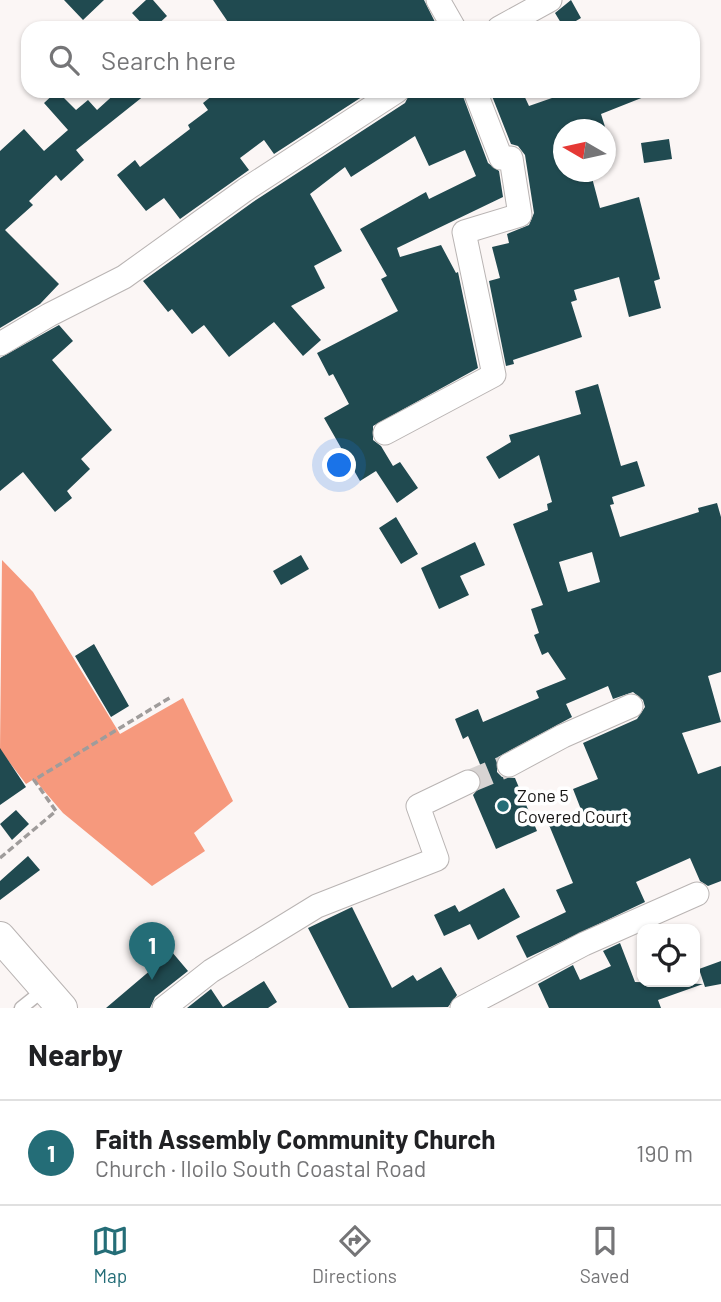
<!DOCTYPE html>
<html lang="en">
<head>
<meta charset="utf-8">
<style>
  body { margin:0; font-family:Barlow,sans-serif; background:#f2f2f2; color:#202124 }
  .controls { position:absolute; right:21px; bottom:21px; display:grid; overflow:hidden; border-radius:14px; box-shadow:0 2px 5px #0004 }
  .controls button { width:63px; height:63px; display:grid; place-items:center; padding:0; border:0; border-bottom:2px solid #e0e0e0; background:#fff; color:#202124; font:35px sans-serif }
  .compass { position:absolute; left:553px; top:119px; width:63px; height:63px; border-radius:50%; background:#fff; box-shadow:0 2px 5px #0004; rotate:279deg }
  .you { position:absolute; left:340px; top:466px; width:24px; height:24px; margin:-18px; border:5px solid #fff; border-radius:50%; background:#1a73e8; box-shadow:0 0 0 10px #1a73e833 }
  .badge { display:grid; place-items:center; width:46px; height:46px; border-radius:50%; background:#246d77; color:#fff; font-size:23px; font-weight:700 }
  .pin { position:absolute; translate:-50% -58px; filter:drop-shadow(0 2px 4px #0008) }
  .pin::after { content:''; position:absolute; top:37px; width:24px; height:21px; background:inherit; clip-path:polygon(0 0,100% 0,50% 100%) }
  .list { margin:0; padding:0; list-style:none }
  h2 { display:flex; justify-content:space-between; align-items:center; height:91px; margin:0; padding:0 28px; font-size:30px }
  h2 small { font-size:23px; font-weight:400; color:#757577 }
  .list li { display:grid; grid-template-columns:46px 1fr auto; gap:21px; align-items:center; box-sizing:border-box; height:105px; padding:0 28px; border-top:2px solid #e0e0e0 }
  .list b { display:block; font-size:26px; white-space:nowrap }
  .list p { margin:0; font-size:23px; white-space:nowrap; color:#757577 }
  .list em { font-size:23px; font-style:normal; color:#757577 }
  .icon { flex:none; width:38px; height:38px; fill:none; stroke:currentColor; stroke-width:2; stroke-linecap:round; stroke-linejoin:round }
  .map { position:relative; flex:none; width:721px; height:1008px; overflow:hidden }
  .search { position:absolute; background:#fff; box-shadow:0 2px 5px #0004; left:21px; right:21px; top:21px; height:77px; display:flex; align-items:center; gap:18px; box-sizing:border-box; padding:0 24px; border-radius:21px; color:#757577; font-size:26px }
  .sheet { height:196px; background:#fff }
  nav { display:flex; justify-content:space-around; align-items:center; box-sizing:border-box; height:98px; border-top:2px solid #e0e0e0; background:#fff; font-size:19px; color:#757577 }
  nav a { display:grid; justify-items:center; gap:4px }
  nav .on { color:#246d77 }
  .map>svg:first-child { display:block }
  .water { fill:#f6997d }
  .building { fill:#204a50; fill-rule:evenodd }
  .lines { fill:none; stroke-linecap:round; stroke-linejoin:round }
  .minor-tunnel { stroke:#d8d4d3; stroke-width:23; stroke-dasharray:23 11; stroke-linecap:butt }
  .service-casing { stroke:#b9b4b3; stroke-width:15 }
  .minor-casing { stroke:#b9b4b3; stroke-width:25 }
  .tertiary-casing { stroke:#b9b4b3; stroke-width:32 }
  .path { stroke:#9f9c9b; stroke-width:3.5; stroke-dasharray:7 3.5; stroke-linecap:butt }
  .service { stroke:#fff; stroke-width:12 }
  .minor { stroke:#fff; stroke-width:23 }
  .tertiary { stroke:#fff; stroke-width:30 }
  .poi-dot { fill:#246d77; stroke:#fff; stroke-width:2.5 }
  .labels { text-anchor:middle; stroke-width:7; stroke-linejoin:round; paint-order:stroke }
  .poi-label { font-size:18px; fill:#151413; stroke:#fff; text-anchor:start }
</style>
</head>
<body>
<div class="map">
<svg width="721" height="1008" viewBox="0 0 721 1008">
  <rect width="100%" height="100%" fill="#fbf6f5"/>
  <path class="water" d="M2,560L33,592L120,734L183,698L233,801L194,833L205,851L152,886L63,813L34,779L26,784L0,750Z"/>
  <path class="building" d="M64,0H104L83,20Z
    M146,0H153L167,16L154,28H146L132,13Z
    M213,0H424L438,28H232Z
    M571,0L581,18L564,28L555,13Z
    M57,91L76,110L88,100L97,110L118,91H150L76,150L84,160L61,181L56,175L29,201L33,205L5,230L59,284L40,304L0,328V151L24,129L44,151L68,130L44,103Z
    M218,91H371L274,154L264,140L240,158L249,170L180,219L164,198L146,211L117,175L135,160L140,167L190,129L188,125L208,110L203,103Z
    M411,91H461L488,163L499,171L503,197L397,248L400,257L441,245L456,273L458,272L478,368L373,426V440L381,446L393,466L400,462L418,488L397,503L376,471L360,481L324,418L349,404L333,374L329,376L317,353L398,311L381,279L387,276L360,229L426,192L429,199L476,176L465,150L429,166L415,136L351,177L345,167L310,194L342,251L314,266L325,288L291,306L321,340L303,356L274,322L229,357L204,325L192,334L172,309L168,312L143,281L253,202L405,103Z
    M490,91H522L529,106L572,91H659L601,114L606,130H564V172L591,174L600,208L639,197L660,279L654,281L661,308L629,317L619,277L574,290L577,300L571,302L582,337L513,360L514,364L506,366L489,281L500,278L492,247L509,243L507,234L529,225L534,213L525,155L518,146L511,144Z
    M669,139L672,159L644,163L641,143Z
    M59,325L73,341L52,360L112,430L81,459L90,469L67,491L72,498L55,512L23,472L0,491V358Z
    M598,384L621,466L637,461L645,486L612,497L614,504L610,505L620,537L699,512L698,508L717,503L721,517V672L708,676L721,722L682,733L698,774L721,766V881L708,886L700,881L690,858L636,882L645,902L527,958L516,936L566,912L556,890L573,883L549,825L582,812L573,789L598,779L583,743L637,719L645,707L643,700L633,692L613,699L608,686L566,704L572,717L498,757L497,772L502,777L515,778L537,831L496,849L473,795L482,784L477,771L482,769L468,736L463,739L455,719L478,709L483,722L539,698L536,691L566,679L548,652L542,655L534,635L539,633L531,609L543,605L513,524L548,510L547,504L552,502L539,455L499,479L486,457L511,442L509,435L581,414L575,391ZM592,552L600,582L568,592L559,562Z
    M396,517L418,554L401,564L379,528Z
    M475,542L485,565L460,576L469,595L439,609L421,568Z
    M301,555L309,569L281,585L273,571Z
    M94,644L129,706L111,717L75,656Z
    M0,748L26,787L0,805Z
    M16,810L29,824L12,840L0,824Z
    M28,856L40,870L0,900V881Z
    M504,888L520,917L478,940L470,924L444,936L434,915L455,905L459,912Z
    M352,907L392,988L413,975L417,981L441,967L457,995L448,1007L349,1008L308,928Z
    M620,943L635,982L703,984L658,1000L661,1008H549L538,984L573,965L580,980L611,966L603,951Z
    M172,952L188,971L155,997L150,1008H106Z
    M721,961V984L705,987L699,969Z
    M264,981L277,1002L268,1008H187L211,989L223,1007Z"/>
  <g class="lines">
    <path class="minor-tunnel" d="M468,782L509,765"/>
    <defs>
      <path id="service" d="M21,1008L46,988"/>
      <path id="minor" d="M438,0L454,28
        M499,28L550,0
        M0,344L49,315L124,277L245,190L397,91
        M385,433L494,375L464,232L520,215L511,158H501L475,91
        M509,765L563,736L631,706
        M164,1008L211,971L317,906L437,859L418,806L468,782
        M462,1008L584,944L697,894"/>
      <path id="tertiary" d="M0,937L62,1008"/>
    </defs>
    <use href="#service" class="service-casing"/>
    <use href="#minor" class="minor-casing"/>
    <use href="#tertiary" class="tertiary-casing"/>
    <path class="path" d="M0,858L56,811L34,780L171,697"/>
    <use href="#service" class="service"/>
    <use href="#minor" class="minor"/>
    <use href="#tertiary" class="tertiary"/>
  </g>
  <circle class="poi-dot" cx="503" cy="806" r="7"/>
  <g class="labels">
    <g class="poi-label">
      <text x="517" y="802">Zone 5<tspan x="517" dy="21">Covered Court</tspan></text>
    </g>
  </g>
</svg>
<div class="controls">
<button><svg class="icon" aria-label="locate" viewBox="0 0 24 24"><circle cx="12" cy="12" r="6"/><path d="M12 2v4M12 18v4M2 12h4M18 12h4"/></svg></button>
</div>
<svg class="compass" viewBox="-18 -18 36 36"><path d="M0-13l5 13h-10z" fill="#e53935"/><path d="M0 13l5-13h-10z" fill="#757577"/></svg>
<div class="you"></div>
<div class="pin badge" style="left:152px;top:980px">1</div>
<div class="search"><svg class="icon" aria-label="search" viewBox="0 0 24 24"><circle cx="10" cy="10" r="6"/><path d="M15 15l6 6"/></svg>Search here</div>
</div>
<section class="sheet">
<h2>Nearby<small></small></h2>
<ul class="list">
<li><span class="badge">1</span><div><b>Faith Assembly Community Church</b><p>Church · Iloilo South Coastal Road</p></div><em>190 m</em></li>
</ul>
</section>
<nav>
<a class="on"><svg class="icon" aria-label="map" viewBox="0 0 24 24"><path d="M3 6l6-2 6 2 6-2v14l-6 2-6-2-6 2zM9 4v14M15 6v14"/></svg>Map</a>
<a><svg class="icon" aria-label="directions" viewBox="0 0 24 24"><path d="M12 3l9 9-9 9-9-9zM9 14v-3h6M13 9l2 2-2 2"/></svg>Directions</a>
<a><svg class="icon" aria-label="saved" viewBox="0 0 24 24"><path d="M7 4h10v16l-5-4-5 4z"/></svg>Saved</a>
</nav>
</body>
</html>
